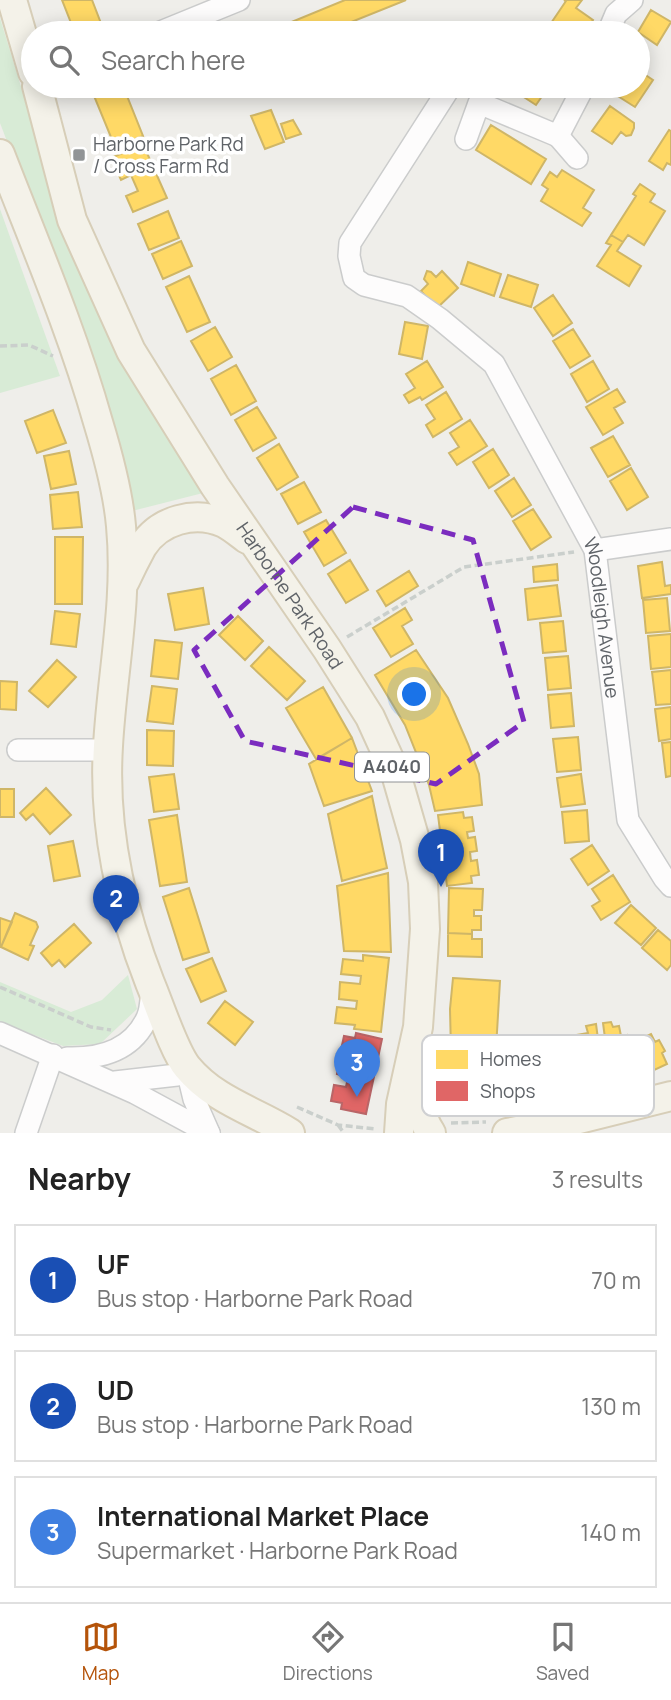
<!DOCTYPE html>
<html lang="en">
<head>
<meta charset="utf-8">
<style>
  body { margin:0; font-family:Manrope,sans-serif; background:#f2f2f2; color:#222 }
  .you { position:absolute; left:415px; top:695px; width:24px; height:24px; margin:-18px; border:5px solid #fff; border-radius:50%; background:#1a73e8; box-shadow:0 0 0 10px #1a73e833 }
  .badge { display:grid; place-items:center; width:46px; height:46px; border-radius:50%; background:#b45309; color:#fff; font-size:23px; font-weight:700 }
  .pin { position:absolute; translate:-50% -58px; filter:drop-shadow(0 2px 4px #0008) }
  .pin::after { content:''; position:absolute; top:37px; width:24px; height:21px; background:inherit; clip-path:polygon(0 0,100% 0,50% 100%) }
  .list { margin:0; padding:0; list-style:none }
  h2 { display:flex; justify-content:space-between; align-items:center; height:91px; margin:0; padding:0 28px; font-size:30px }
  h2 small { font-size:23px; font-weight:400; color:#767676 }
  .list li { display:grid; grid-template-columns:46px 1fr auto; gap:21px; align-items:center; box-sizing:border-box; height:112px; margin:0 14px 14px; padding:0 14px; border:2px solid #e0e0e0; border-radius:0px }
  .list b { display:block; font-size:26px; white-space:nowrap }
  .list p { margin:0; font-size:23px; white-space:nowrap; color:#767676 }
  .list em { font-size:23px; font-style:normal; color:#767676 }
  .icon { flex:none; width:38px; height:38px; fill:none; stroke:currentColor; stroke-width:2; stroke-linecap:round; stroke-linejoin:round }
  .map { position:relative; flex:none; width:671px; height:1133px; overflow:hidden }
  .search { position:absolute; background:#fff; box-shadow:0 4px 18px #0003; left:21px; right:21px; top:21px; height:77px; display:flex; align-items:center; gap:18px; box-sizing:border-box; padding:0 24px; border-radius:38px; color:#767676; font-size:26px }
  .sheet { height:469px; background:#fff }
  nav { display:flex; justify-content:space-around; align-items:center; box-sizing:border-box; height:98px; border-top:2px solid #e0e0e0; background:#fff; font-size:19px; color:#767676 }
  nav a { display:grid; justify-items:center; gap:4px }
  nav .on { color:#b45309 }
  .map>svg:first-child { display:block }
  .green { fill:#d8ebd6 }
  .homes { fill:#ffd966; stroke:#cfb667; stroke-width:2 }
  .shops { fill:#e06666; stroke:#b96567; stroke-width:2 }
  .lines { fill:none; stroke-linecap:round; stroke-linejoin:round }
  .minor-casing { stroke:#cbcccc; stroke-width:24 }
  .major-casing { stroke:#d7ceb8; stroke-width:32 }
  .path { stroke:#cacfcc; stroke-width:3.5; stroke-dasharray:7 3.5; stroke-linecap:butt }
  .minor { stroke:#fdfcfc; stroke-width:21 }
  .major { stroke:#f4f2e9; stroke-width:28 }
  .marked { fill:none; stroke:#7b2cbf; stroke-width:5; stroke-dasharray:14 9; stroke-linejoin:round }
  .poi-dot { fill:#919496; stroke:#fff; stroke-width:2.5 }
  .labels { text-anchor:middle; stroke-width:7; stroke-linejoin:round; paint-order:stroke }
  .shield { fill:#fff; stroke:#8f9295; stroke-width:2 }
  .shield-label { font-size:18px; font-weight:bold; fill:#5f6368 }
  .poi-label { font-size:19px; fill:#5f6368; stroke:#fff; text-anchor:start }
  .street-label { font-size:19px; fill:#5f6368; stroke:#fff }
  .key { fill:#fff; stroke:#cfd0d2; stroke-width:2 }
  .key-label { font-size:19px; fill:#5f6368 }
</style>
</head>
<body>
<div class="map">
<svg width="671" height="1133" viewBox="0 0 671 1133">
  <rect width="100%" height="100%" fill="#efeeea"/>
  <path class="green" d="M0,18L49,178L207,492L132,511L96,374L0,123Z
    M0,209L60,376L0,393Z
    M128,975L137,1009L100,1044L63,1046L0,1022V982L71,1012L102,1000Z"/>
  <path class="homes" d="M62,0H92L102,26L85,33H75Z
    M345,0H406L324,33H294L289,23Z
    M564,0H582L576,8L593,20L584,33H536L540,28L545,32L566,1Z
    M651,10L671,22L657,45L638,32Z
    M638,70L653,80L635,107L613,93L618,86H638Z
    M104,86H123L143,136L115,147L92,91Z
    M520,86H549L536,105L516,92Z
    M610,106L634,123V128L631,135L626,136L621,132L612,144L592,131Z
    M271,110L284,142L265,149L251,116Z
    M293,120L301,134L286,139L281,124Z
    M491,125L546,159L531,184L476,150Z
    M669,130L671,131V165L667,163L663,170L649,161Z
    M143,144L167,198L133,212L126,196L138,191L131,175L121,180L111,158Z
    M562,170L594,190L583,208L591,213L582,226L541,201L548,189L542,185L550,172L557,177Z
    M640,184L655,194L650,202L665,211L644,245L628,235L623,242L611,235L636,196L633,194Z
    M168,211L179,238L149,250L138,224Z
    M611,235L623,242L617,251L641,266L629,286L597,266L611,245L606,243Z
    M181,241L192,266L163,279L152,254Z
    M468,262L501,274L494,296L461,284Z
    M427,271L431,272L436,277L442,271L458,288L436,309L421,291L428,284L424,279Z
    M508,275L538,285L531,307L500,297Z
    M189,276L210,322L187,332L166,287Z
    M553,295L572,323L553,336L534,308Z
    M405,322L428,326L422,359L399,354Z
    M215,327L232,357L208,371L191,341Z
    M573,329L590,356L570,368L553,341Z
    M427,361L443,387L422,400L420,397L409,403L404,395L415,388L406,374Z
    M593,361L609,389L587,402L571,374Z
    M236,365L256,401L231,415L211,379Z
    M617,389L625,402L614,408L623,423L603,435L586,407Z
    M446,392L462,419L433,437L426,425L435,419L426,405Z
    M257,407L276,438L253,451L235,420Z
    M53,410L66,443L37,453L25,421Z
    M470,420L487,446L457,465L449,453L459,447L450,433Z
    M613,436L630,465L608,477L591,448Z
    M279,444L298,477L277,490L257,458Z
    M493,449L509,475L489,488L473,462Z
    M69,451L76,484L51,489L44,456Z
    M631,468L648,497L627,510L610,481Z
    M514,478L531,505L512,517L495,491Z
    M304,482L321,512L298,524L281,494Z
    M78,492L82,527L53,529L50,495Z
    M533,509L551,537L531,550L513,521Z
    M326,520L346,553L324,566L304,532Z
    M55,537H83L82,604H55Z
    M350,560L368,590L346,603L328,574Z
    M662,562L665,586L671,585V594L642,598L638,566Z
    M557,564L558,580L534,582L533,567Z
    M409,571L418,586L386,606L377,591Z
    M557,585L561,616L528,620L525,589Z
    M203,588L209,624L175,630L168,594Z
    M667,598L670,631L646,633L643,600Z
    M405,608L412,620L402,626L413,644L391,657L373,628Z
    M55,611L80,614L76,647L51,644Z
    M238,616L263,641L245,660L219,635Z
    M563,621L566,651L543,653L540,623Z
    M671,634V667L651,669L648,636Z
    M155,640L182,643L178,679L151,676Z
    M269,647L305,681L287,700L251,666Z
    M416,650L448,698L468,744L479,774L482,805L435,811L429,785L405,725L375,675Z
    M568,656L571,688L548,690L545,658Z
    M57,660L76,677L48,707L29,691Z
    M671,670V704L656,705L652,672Z
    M0,681L17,682L16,710L0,709Z
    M152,686L177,689L173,724L147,721Z
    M323,687L352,738L316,759L286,708Z
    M571,693L574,726L551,728L548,695Z
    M671,707V739L659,741L655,709Z
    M147,730L174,731L173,766L147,765Z
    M578,737L581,770L557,772L553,739Z
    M352,738L372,791L324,806L309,764Z
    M671,742V776L666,777L662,743Z
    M174,774L179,809L154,812L149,777Z
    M581,774L585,804L561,807L557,778Z
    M46,788L71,815L50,834L33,814L26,820L20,813Z
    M0,789H14V817H0Z
    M372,796L387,868L342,881L328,814Z
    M587,810L589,841L565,843L562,812Z
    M463,812L464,818L472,817L474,831L467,832L468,838L475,837L477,851L470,852L471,861L477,860L479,875L471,876L472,883L447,886L438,815Z
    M177,815L187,882L160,886L149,820Z
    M73,841L80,876L54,881L48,846Z
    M592,845L609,871L588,885L571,859Z
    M388,873L391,952L344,951L337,886Z
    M613,875L630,902L601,920L592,906L600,901L592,889Z
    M189,888L209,952L183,960L163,897Z
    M449,888L483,889L482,910H474V916H481V930H472V934L448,933Z
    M631,905L656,928L641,945L615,923Z
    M15,913L36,922L38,927L30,945L34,946L28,960L1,947Z
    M0,918L12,922L1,947H0Z
    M74,924L91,943L65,967L59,960L52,966L41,953Z
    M658,930L671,941V965L667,970L642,948Z
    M448,933L472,934V939H482V957L448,956Z
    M363,955L389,958L381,1032L354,1029L355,1025L335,1023L337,1007L356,1009L357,1001L339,999L340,982L360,984L361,976L341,974L343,959L363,961Z
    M212,958L226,991L201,1002L186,969Z
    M453,978L500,981L496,1049L526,1040L537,1090L508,1094L452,1093L450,1009Z
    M225,1001L253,1022L235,1045L208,1023Z
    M611,1022L613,1027L619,1026L621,1036L627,1035L631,1055L553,1068L550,1050H557L555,1040L569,1037L570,1046L578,1045L576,1035L588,1033L586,1026L596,1024L598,1039L605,1038L603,1023Z
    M651,1034L655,1042L659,1040L665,1051L662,1053L667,1064L650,1072L640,1050L644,1048L640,1039Z"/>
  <path class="shops" d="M356,1033L382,1039L366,1114L341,1109L342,1103L331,1101L334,1085L346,1087L348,1077L337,1074L340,1059L350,1061L352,1052L341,1050L344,1036L355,1038Z"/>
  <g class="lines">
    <defs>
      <g id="minor">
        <path d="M158,33L239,0"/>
        <path d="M608,33L616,14L632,0"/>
        <path id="s1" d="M450,87L350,243L349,256L354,278L364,285L407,296L440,319L494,364L595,550L628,820L664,878L671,886"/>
        <path d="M558,136L577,158"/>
        <path d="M466,139L479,103L558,136L584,86"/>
        <path d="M595,550L671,539"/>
        <path d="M18,750H107"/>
        <path d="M0,1033L135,1093L209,1133"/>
        <path d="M67,1058C100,1059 132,1051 147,1018C151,1010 151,998 152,990"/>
        <path d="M186,1066L194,1099L209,1133"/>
        <path d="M115,1082L177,1075L186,1066"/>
        <path d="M26,1133L53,1055"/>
      </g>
      <g id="major">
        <path d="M12,0L33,72"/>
        <path id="s2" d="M37,86L72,220L131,351L215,486L327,649L370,717L396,774L415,840L423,882L425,929L418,1027L401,1104L399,1133"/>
        <path d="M0,154C34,242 72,330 98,422C108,455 118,491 121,526C128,600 112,674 108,746C103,826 121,909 150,983C159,1004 174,1051 187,1067C215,1101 255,1111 290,1133"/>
        <path d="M125,581C130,570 136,558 142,547C159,520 195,510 224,523C232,527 240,534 247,539"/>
        <path d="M417,1072C418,1094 418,1114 431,1133"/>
        <path d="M507,1133L575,1120L671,1096"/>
      </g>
    </defs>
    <use href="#minor" class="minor-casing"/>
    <use href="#major" class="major-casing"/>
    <path class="path" d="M0,346L29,345L53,356
      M347,637L464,567L574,552
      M0,987L91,1027L111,1030
      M297,1107L338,1125L376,1129
      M451,1123L486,1122
      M338,1125L344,1133"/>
    <use href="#minor" class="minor"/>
    <use href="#major" class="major"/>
  </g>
  <path class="marked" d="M353,507L473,540L524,722L436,784L245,741L194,650Z"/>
  <rect class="poi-dot" x="72" y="148" width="14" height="14" rx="3.5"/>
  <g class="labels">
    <rect class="shield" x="355" y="752.5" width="74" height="29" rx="5"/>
    <g class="shield-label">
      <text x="392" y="773">A4040</text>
    </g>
    <g class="poi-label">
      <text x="93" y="151">Harborne Park Rd<tspan x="93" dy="22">/ Cross Farm Rd</tspan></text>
    </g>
    <g class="street-label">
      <text dy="7" stroke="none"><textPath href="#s2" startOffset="574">Harborne Park Road</textPath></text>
      <text dy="7" stroke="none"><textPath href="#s1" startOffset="668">Woodleigh Avenue</textPath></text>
    </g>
  </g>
  <rect x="422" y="1035" width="232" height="81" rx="10" class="key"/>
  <rect x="436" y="1050" width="32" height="19" fill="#ffd966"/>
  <rect x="436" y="1081" width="32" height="20" fill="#e06666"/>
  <g class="key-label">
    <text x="480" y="1066">Homes</text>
    <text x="480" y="1098">Shops</text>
  </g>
</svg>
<div class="you"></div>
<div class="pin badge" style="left:441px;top:887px;background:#1a4fb4">1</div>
<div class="pin badge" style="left:116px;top:933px;background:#1a4fb4">2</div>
<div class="pin badge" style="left:357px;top:1097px;background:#3f7fe0">3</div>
<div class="search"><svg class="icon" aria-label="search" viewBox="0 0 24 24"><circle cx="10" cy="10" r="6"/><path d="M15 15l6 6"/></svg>Search here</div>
</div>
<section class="sheet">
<h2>Nearby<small>3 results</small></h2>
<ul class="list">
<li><span class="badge" style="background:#1a4fb4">1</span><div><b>UF</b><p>Bus stop · Harborne Park Road</p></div><em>70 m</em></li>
<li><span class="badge" style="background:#1a4fb4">2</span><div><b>UD</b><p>Bus stop · Harborne Park Road</p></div><em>130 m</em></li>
<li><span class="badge" style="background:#3f7fe0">3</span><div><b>International Market Place</b><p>Supermarket · Harborne Park Road</p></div><em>140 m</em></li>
</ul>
</section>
<nav>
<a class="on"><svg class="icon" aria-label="map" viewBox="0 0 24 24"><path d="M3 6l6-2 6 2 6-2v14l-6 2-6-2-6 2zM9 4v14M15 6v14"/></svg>Map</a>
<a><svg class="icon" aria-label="directions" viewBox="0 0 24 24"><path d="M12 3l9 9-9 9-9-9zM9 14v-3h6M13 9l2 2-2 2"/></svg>Directions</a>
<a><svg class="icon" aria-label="saved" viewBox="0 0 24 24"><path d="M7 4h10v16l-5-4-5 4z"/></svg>Saved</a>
</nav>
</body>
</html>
